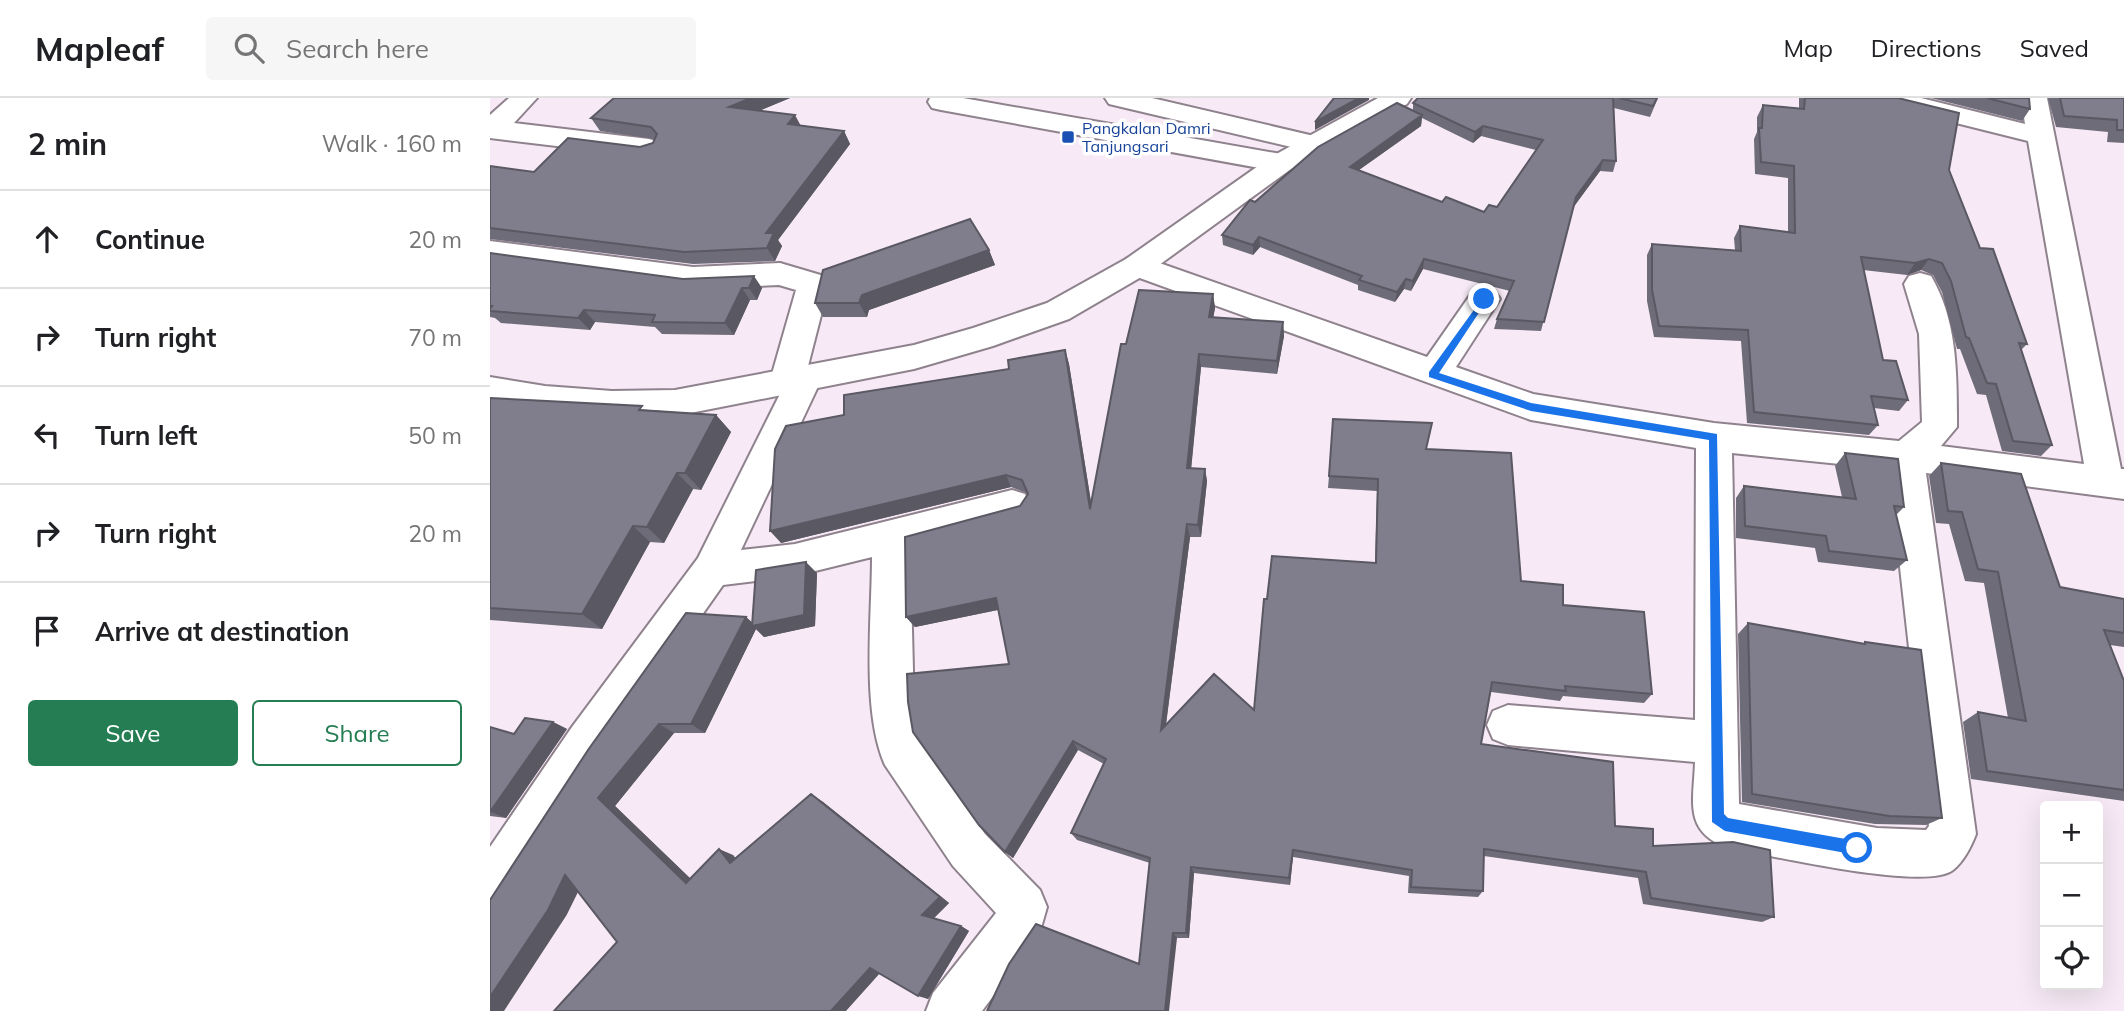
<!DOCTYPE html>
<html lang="en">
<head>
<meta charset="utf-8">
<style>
  body { margin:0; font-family:Mulish,sans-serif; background:#f6f6f6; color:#202124 }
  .controls { position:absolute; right:21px; bottom:21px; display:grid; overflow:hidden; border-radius:7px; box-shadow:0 7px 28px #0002 }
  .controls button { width:63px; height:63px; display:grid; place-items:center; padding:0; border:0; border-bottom:2px solid #e0e0e0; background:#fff; color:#202124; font:35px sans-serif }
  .stop { position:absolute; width:21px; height:21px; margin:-16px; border:5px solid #1a73e8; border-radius:50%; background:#fff }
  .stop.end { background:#1a73e8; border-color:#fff; box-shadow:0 2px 7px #0008 }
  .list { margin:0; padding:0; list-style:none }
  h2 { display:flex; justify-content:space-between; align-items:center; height:91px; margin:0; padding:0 28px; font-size:30px }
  h2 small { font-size:23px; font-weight:400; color:#757577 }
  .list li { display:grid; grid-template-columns:46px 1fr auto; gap:21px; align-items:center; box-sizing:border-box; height:98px; padding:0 28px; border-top:2px solid #e0e0e0 }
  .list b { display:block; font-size:26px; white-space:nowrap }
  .list em { font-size:23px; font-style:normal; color:#757577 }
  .actions { display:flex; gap:14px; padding:21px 28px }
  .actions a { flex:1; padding:16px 0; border:2px solid #257e53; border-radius:7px; text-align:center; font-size:24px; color:#257e53 }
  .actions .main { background:#257e53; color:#fff }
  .icon { flex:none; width:38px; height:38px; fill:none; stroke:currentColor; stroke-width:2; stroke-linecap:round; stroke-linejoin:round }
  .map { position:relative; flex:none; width:1634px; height:913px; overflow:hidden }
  header { display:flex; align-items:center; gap:42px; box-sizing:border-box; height:98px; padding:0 35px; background:#fff; border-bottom:2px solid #e0e0e0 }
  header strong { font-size:33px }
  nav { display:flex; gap:38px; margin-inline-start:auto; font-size:24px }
  .search { width:490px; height:63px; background:#f6f6f6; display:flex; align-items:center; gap:18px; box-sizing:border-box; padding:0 24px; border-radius:7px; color:#757577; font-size:26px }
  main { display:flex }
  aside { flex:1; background:#fff }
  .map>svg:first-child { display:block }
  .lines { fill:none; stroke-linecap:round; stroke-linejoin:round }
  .minor-casing { stroke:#8e828d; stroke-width:4 }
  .highway-casing { stroke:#8e828d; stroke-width:4 }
  .minor { fill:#fff; fill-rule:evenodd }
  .highway { fill:#fff; fill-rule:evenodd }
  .wall { fill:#6e6c78; fill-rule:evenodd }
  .shaded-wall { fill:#5a5862 }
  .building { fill:#807d8c; stroke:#5a5862; stroke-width:2 }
  .route { fill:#1a73e8 }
  .transit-dot { fill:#1a4fb4; stroke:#fff; stroke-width:2.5 }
  .labels { text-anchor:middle; stroke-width:7; stroke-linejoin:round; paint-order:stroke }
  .far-transit-label { font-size:16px; fill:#164399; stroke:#fff; text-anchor:start }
</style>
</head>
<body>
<header>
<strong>Mapleaf</strong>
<div class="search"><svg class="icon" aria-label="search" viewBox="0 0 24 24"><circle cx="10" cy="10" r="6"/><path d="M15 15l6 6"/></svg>Search here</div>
<nav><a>Map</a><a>Directions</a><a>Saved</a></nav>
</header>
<main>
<aside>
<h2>2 min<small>Walk · 160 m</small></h2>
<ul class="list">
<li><svg class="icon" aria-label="ahead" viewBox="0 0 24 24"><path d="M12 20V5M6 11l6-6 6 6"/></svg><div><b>Continue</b></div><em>20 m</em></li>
<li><svg class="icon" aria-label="right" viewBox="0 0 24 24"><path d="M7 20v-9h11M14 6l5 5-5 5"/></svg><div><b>Turn right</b></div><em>70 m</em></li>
<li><svg class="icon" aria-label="left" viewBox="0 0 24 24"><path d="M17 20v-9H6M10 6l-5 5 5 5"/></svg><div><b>Turn left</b></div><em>50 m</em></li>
<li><svg class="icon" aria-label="right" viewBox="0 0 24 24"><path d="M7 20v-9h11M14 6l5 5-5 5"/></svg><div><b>Turn right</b></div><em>20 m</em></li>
<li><svg class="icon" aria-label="arrive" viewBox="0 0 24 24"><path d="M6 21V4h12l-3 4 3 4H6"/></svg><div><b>Arrive at destination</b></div></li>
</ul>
<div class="actions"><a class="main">Save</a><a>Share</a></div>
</aside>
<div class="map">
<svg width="1634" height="913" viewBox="0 0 1634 913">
  <rect width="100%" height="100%" fill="#f7eaf6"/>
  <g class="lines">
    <defs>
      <path id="minor" d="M19,0H47L24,25L159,41L169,44L173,50L169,56L159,59L0,40V17Z
        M440,0H473L791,56L801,59L805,65L801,71L791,74L451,12L442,10L438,4Z
        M615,0H662L837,41L841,47L837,53L827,55L619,6Z
        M1409,0H1431L1535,26L1531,0H1557L1631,371H1634V401L1436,375L1486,736C1481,749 1474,763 1463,772C1435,794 1275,756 1235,749C1193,732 1204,702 1205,664L1018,647L1003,641L997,627L1003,613L1018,607L1205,622L1206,350L1041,322L636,175L632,168L636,161L647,157L658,161L937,259L983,193L994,190L1005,193L1010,201L966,269L1043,296L1224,325L1409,343L1432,324L1429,236L1414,186L1419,178L1430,175L1441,178C1468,223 1467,279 1467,329L1451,348L1594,366L1538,43L1410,11L1406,5ZM1242,355L1399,371L1439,728L1436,732L1387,730L1249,706Z
        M0,143L203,169L290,165L334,178L339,186L318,268L327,271L332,280L251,452L305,446L522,392L535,396L541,407L535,418L420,449L424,614L430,644L495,736L550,792L557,809L549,837L492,913H436L443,895L506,815L463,768L395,667C371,613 382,519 382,459L305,478L233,487L112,659L17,807L0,814V749L82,629L208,460L291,294L285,292L280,283L306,192L289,187L203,191L0,163Z"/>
      <path id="highway" d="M888,0H921L917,6L801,71L658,175L579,221L503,248L424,271L185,318L122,319L55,314L0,305V279L55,288L122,293L185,292L424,247L483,230L557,205L636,161L781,59Z"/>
    </defs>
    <use href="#minor" class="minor-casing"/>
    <use href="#highway" class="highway-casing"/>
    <use href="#minor" class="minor"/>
    <use href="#highway" class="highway"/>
  </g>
  <path class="wall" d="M120,0H300L269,13L311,28L354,33L360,46L288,142L292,148L285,163L203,166L0,141V68L44,74L150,49L163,45L164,41L110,33L101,20L124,0Z
    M928,0H1168L1160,19L1124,10L1126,63L1123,74L1110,73L1083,109L1051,233L1004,231L1007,221L1020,193L933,171L921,193L914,191L905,204L868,192V187L770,149L763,157L733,147L732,137L765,104L923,13V5ZM932,20L983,45L991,38L1046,52L1007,109L994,114L952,104L869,72L931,28Z
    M1309,0H1408L1459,72L1490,150L1537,246L1531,252L1562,347L1551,358L1512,353L1496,297L1487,296L1470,251H1467L1452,194L1443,177L1431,172L1417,177L1373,172L1393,262L1418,302L1409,313L1384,310L1388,327L1379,337L1257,325L1251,243L1164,239L1157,203V157L1162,146L1245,152L1244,140L1250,128L1298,134V80L1265,76L1264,41L1267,34V19L1273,7L1309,10Z
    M1441,0H1539L1540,11L1532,23Z
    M1558,0H1634V45L1617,44L1618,34L1566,29Z
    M499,152L505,167L379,212L377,219H333L325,205Z
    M0,155L193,181L272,190L267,202H260L244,237L172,236L165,229L105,224L100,232L11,225L5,220L0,219Z
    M723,196L725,210L723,219L793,224L794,238L787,276L711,269L701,370L715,371L717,383L711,439H700L676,627L764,612L777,501L885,465L887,393L838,390L839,378L937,351L1031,483L1073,507L1162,596L1154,605L1073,598L1070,603L1001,594L991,646L1125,728L1163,748L1284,819L1272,824L1153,806L1148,780L994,758L993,793L988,799L918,795L919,778L803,759L800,787L704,775L699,840H687L649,866L660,765L587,742L581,735L614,666L588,652L523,760L515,754L519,566L508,512L425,529L416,519L530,408L538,396L537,395L521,389L291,445L354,317L519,271L575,252L579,266L601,404L636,246Z
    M0,300L226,317L241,334L211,392L203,391L174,445L160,444L112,531L0,522Z
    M1355,355L1414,409L1406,417L1417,462L1404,473L1328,464L1325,450L1246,440V400L1254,388L1352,399L1345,368Z
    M1451,365L1570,489L1634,501V549L1620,547L1634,583V703L1481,681L1473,624L1488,614L1518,620L1494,485L1475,483L1459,426L1446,425L1439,378Z
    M327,475L325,528L274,539L266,531L215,635H184L125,708L200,780L243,757L245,760L321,696L333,704L459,805L443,821L471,828L479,833L438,901L390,876L127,844L88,794L76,818L98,652L256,519L262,525Z
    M1258,525L1372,546L1375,544L1452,720L1436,727L1385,726L1252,704L1248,536Z
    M63,624L77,631L16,720L0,718V629L24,636Z"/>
  <path class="shaded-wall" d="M261,0H300L247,22L239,9Z
    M869,0H879V2L825,32V24Z
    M305,17L312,30L298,26Z
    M932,17L931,28L859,79L860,69Z
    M993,28L991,38L983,45L985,34Z
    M354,33L360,46L288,142L292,148L285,163L277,150L276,135Z
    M1113,62L1110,73L1083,110L1086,99Z
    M769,139L770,149L763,157V147Z
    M499,152L505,167L379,212L377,219L369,205L372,197Z
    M934,161L933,171L921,193L923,183Z
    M1439,161L1431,172L1417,177L1425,165Z
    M264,178L272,190L267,202L259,190Z
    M916,181L914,191L905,204L907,194Z
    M252,190L260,202L244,237L235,225Z
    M723,196L725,210L721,233L719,219Z
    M94,212L105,224L100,232L88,220Z
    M793,224L794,238L787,276V263Z
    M575,252L579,266L604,423L600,411Z
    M709,256L711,269L700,383L697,370Z
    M226,317L241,334L211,392L195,375Z
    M715,371L717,383L711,439L708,427Z
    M187,375L203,391L174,445L157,429Z
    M516,377L521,389L291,445L280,433Z
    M697,426L700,439L674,641L671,632Z
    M143,428L160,444L112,531L92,516Z
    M316,464L327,475L325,528L274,539L266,531L215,635L201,626L256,519L265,527Z
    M506,500L512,511L425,529L416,519Z
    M63,624L77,631L16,720L1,714Z
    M169,626L184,635L125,708L211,791L196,785L108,700Z
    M583,643L588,652L523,760L515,754Z
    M321,696L333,704L459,805L441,823L432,817Z
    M229,751L243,757L254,771L240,765Z
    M803,752V759L800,787L799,780Z
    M701,769L704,775L699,840L696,835Z
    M75,777L93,783L76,818L14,913H0V899Z
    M471,828L479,833L438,901L428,898Z
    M683,835L687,840L679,913H675Z
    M380,870L391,874L356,913H341Z"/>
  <path class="building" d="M124,0H261L239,9L305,17L298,26L354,33L276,135H284L277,150L194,154L0,130V68L44,74L78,40L150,49L163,45L167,36L161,29L101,20Z
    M844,0H869L825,24Z
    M928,0H1123L1126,63L1113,62L1086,99L1054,224L1007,221L1024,183L934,161L923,183L916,181L907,194L869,182L872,178L769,139L763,147L732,137L760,102L765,104L828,49L907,5L932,17L860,69L952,104L956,99L994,114L999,107L1007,109L1053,42L993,28L985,34L923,5Z
    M1129,0H1167L1163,8Z
    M1315,0H1408L1469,15L1459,72L1490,150L1503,151L1537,246L1529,245L1562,347L1523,343L1506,286L1497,285L1479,240L1476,239L1461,183L1452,165L1439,161L1425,165L1371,159L1393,262L1406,263L1418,302L1381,298L1388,327L1264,314L1258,232L1169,228L1162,192V146L1251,153L1250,128L1305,135L1304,68L1271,64L1269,30H1272L1273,7L1314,11Z
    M1497,0H1539L1540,11Z
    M1570,0H1634V32H1627V22L1574,18Z
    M480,121L499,152L372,197L369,205H325L333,172Z
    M0,155L193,181L264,178L259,190H252L235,225L162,224L165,217L94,212L88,220L0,213V211L2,208H0Z
    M649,192L723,196L719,219L793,224L787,263L709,256L697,370L715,371L708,427L697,426L671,632L724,576L764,612L774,501H777L782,458L886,465L888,381L839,378L843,321L942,325L936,351L1021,355L1031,483L1073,487V507L1154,514L1162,596L1075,588L1076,593L1002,584L991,646L1123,664L1125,728L1163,731V748L1243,744L1280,752L1284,819L1161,800L1156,774L994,751L993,793L921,789L922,772L803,752L799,780L701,769L696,835H683L675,913H497L519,866L546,826L649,866L660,760L581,735L616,661L583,643L515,754L489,727L423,634L418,604L417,576L519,566L506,500L416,519L415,439L530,408L538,396L532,382L516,377L280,433L285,351L296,328L354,317V297L519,271L518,262L575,252L600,411L631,246H636Z
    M0,300L152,308L149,312L226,317L195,375H187L157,429L143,428L92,516L0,510Z
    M1355,355L1408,361L1414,409L1404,408L1417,462L1339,453L1336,438L1255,428L1254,388L1366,401Z
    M1451,365L1531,376L1570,489L1634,501V535L1614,532L1634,583V692L1497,673L1488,614L1536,623L1508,474L1488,471L1472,414L1458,413Z
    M316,464L314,517L262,528L266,472Z
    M196,515L256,519L201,626H169L108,700L196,785L229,751L240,765L321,696L450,799L432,817L471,828L428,898L380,870L341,913H64L127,844L75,777L58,812L0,899V802L98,652Z
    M1258,525L1375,546V544L1431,552L1452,720L1399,718L1262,696Z
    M35,620L63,624L0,714V629L24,636Z"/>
  <path class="route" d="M994,198L998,201L949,275L1041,305L1227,336L1234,716L1238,720L1367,743L1374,750L1372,755L1367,757L1235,733L1222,724L1219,342L1041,313L939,279V274Z"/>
  <rect class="transit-dot" x="571" y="32" width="14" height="14" rx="3.5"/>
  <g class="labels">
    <g class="far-transit-label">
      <text x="592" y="36">Pangkalan Damri<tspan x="592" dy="18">Tanjungsari</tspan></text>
    </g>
  </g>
</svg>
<div class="controls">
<button>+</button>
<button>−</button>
<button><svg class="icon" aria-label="locate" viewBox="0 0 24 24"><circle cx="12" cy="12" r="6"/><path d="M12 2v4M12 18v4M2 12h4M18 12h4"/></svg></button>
</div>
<div class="stop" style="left:1367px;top:750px"></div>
<div class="stop end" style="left:994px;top:201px"></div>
</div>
</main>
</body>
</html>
